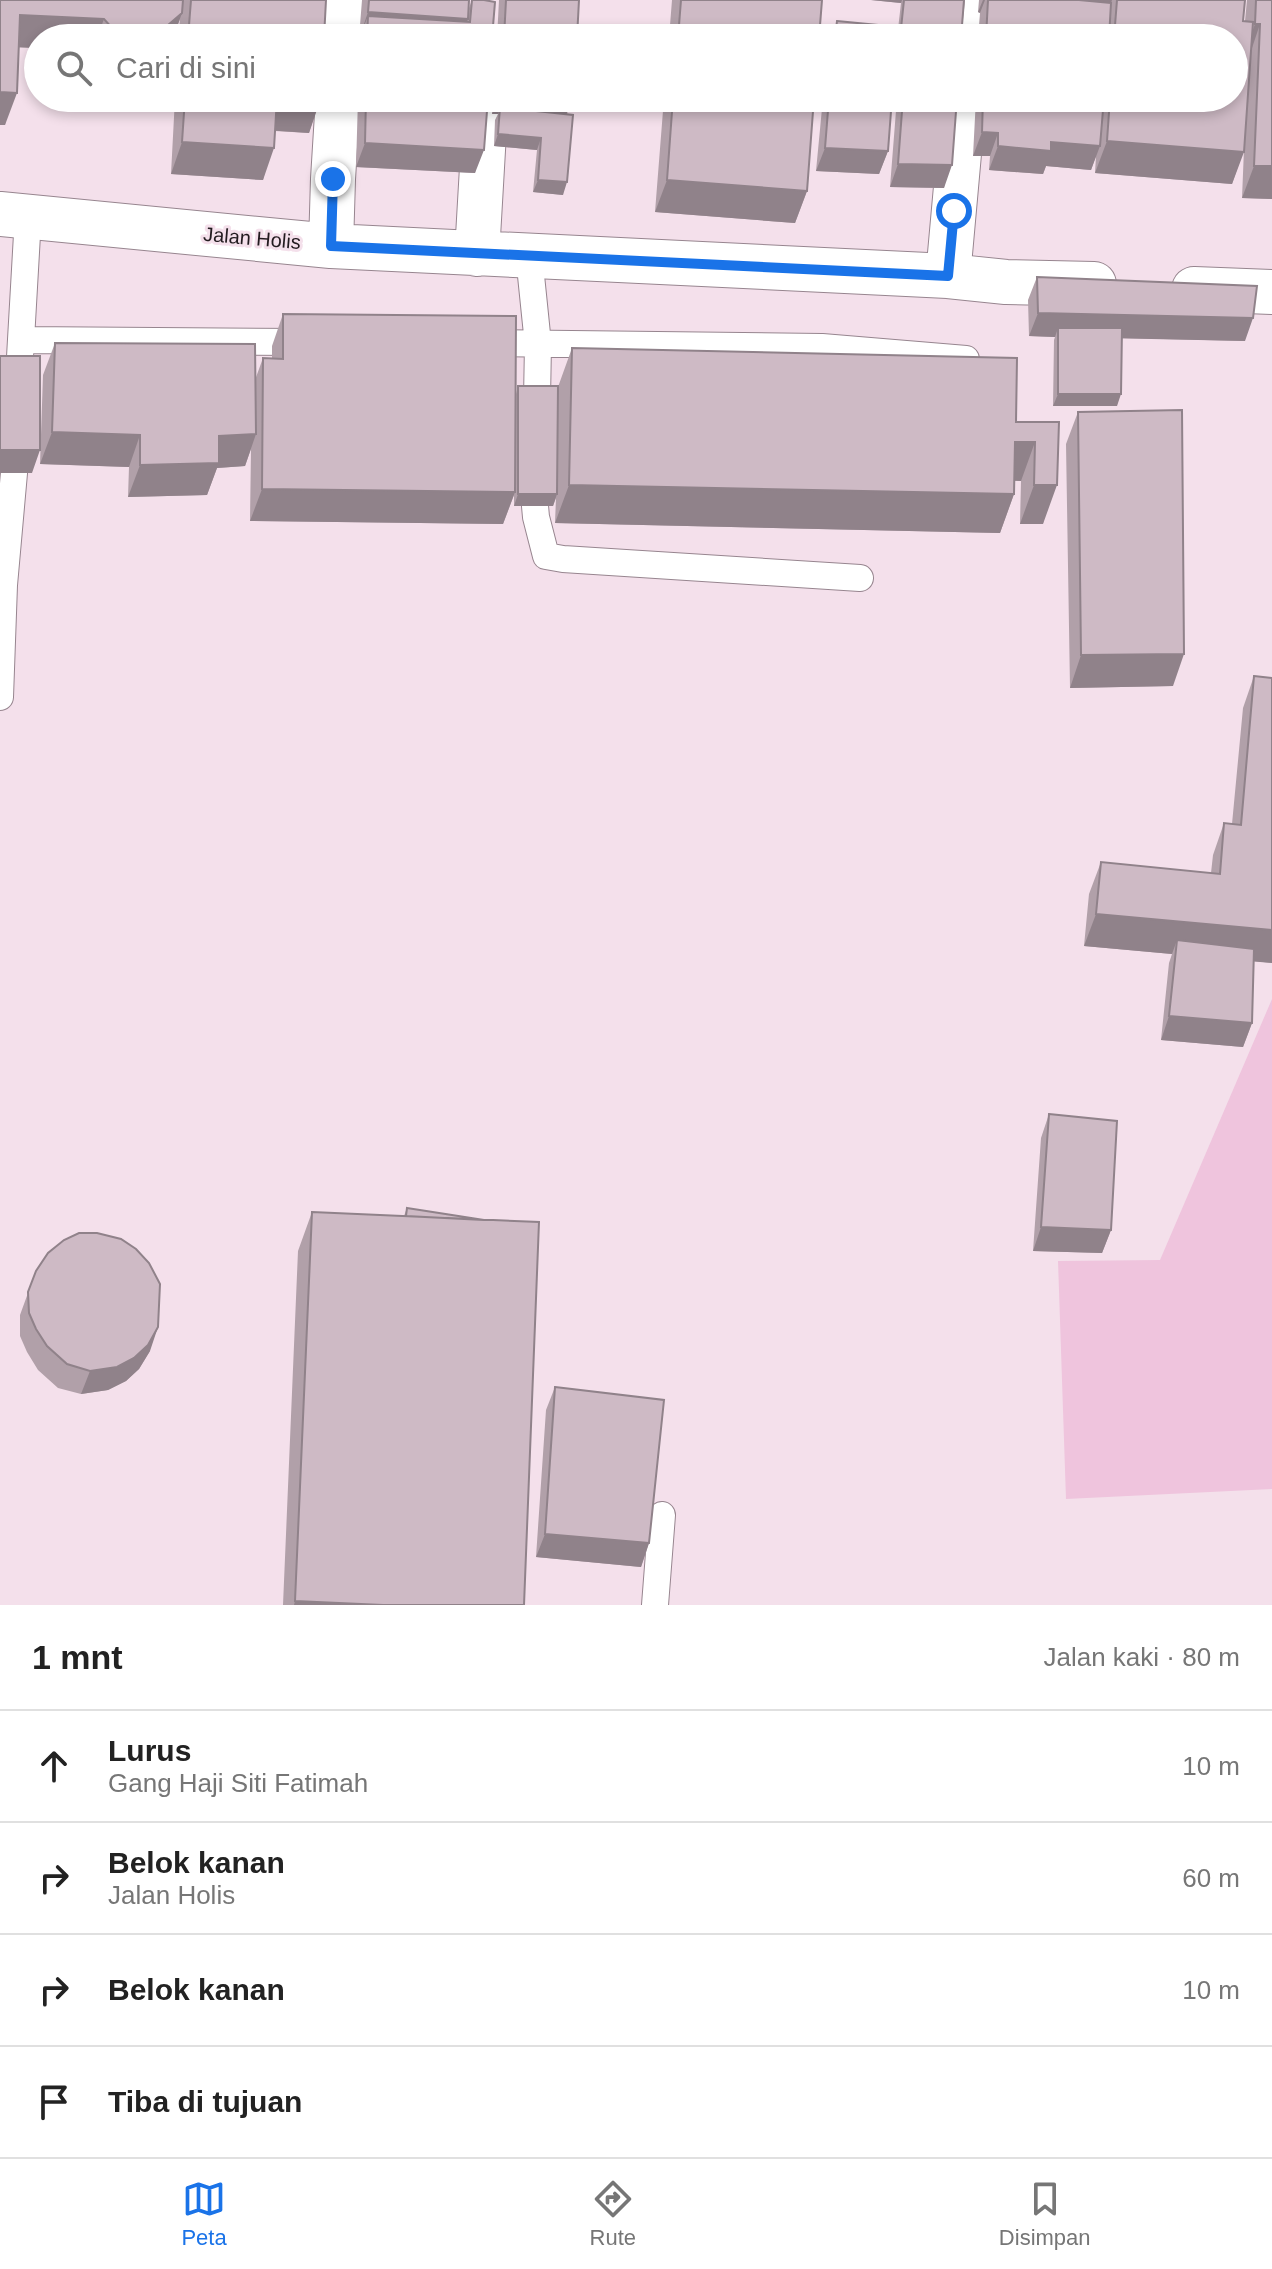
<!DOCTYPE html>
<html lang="id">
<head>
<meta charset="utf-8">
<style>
  body { margin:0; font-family:Arial,sans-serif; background:#f6f6f6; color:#222 }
  .stop { position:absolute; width:24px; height:24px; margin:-18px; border:6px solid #1a73e8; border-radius:50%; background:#fff }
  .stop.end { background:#1a73e8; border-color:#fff; box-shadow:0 2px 8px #0008 }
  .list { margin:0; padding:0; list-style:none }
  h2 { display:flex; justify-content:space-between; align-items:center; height:104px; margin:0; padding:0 32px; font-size:34px }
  h2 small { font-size:26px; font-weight:400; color:#767676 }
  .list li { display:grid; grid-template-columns:52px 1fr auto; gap:24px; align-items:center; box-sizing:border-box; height:112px; padding:0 32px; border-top:2px solid #e0e0e0 }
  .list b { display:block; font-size:30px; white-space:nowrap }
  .list p { margin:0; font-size:26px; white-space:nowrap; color:#767676 }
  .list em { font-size:26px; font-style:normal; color:#767676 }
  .icon { flex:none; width:44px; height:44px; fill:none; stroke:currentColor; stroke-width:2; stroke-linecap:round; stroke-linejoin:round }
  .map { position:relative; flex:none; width:1272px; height:1605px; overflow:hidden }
  .search { position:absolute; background:#fff; box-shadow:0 4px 12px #0003; left:24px; right:24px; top:24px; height:88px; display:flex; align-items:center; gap:20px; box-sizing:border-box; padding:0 28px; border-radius:44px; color:#767676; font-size:30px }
  .sheet { height:552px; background:#fff }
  nav { display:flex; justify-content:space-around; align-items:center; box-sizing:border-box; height:112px; border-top:2px solid #e0e0e0; background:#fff; font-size:22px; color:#767676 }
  nav a { display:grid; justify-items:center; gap:4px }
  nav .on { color:#1a73e8 }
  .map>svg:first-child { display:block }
  .green { fill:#efc4dd }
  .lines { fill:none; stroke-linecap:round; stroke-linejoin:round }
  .service-casing { stroke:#97858f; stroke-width:28 }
  .minor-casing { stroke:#97858f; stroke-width:46 }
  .service { stroke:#fff; stroke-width:26 }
  .minor { stroke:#fff; stroke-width:44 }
  .wall { fill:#b1a0a9 }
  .shaded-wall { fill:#90828a }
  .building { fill:#cebac5; stroke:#90828a; stroke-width:2 }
  .route { stroke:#1a73e8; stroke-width:10 }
  .labels { text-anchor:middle; stroke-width:6; stroke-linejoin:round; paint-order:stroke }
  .street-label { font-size:20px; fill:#221b1f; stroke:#f4e0eb }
</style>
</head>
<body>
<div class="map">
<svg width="1272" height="1605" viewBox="0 0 1272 1605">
  <rect width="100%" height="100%" fill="#f4e0eb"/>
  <path class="green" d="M1272,999V1489L1066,1499L1058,1261L1160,1260Z"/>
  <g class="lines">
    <defs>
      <path id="service" d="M529,256L538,344L537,399
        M22,340L306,342
        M481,343L822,347L966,359
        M20,357L28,217
        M535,506L536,517L546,556L563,559L860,578
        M0,697L4,585L14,473
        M655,1605L662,1515"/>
      <path id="minor" d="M343,38L346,0
        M969,38L971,0
        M0,214L331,246L948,276L1006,282L1094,284
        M331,246L333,179L338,98
        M477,254L486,98
        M948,276L964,98
        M1194,289L1272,292"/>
    </defs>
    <use href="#service" class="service-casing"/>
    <use href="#minor" class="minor-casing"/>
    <use href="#service" class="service"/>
    <use href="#minor" class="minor"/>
  </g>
  <path class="wall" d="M0,0H326L324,38H178L180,19L173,38H38V48L18,47L5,125Z
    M362,0H469V8L472,0H484L492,38H359Z
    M499,0H579L577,38H497Z
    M672,0H822L819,38H669Z
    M871,0H965L961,38H897L901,3Z
    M979,0H1245L1243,21H1245L1247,0H1272V199L1242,198L1244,149L1232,184L1095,173L1096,156L1091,170L1046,166L1043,174L989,170L990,156H973L976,98H1234V38H978L980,13L978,12Z
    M837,21L897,38H830Z
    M175,98H320L309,133L275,131L263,180L171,174Z
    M358,98H488L475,173L356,167Z
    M493,98H572L567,114L563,195L533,192L537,150L494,146L495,120L498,114H492Z
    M664,98H814L807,191L795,223L655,212Z
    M823,98H892L888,151L879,174L816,171Z
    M897,98H957L944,188L890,187Z
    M1037,277L1245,341L1122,338L1117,406H1053L1054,340L1055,337L1029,336L1028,300Z
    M283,314L516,394L518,386L558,387L572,348L1016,422H1059L1043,524H1020L1021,481H1014V494L1000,533L555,523L556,498L553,506H514V495L503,524L250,521L251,449L245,466L217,468L207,495L128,497L129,467L40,464L43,375L55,343L255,380L263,358L272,359V346Z
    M1078,412L1173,686L1070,688L1066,444Z
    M1254,676L1272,678V963L1254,961L1252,1023L1243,1047L1161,1040L1169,963L1172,954L1084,946L1089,894L1101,862L1211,873L1213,855L1224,823L1232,824L1243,708Z
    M1049,1114L1111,1230L1102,1253L1033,1251L1041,1138Z
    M407,1208L524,1605H283L298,1251L312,1212L404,1216Z
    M36,1271L150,1351L139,1369L126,1381L108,1390L81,1394L58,1388L38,1370L27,1352L20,1336V1315Z
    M555,1387L649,1543L641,1567L536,1557L546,1410Z"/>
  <path class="shaded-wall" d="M871,0H902L901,3Z
    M983,0H985L980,13L978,12Z
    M988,0H1112L1104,23Z
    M368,12L468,19L461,38L368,16L360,36Z
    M182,13L173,38H153Z
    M20,15L104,19L97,38H38V48L8,47Z
    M1255,24H1260L1249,57L1243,56Z
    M0,92L17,93L5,125H0Z
    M277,98L320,101L309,133L265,130Z
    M498,98H572L565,118L500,107L498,114H492Z
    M982,132L998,133L990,156H973Z
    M498,134L541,138L537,150L494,146Z
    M1107,141L1244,152L1232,184L1095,173Z
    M182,142L274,148L263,180L171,174Z
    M1051,142L1100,146L1091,170L1046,166L1043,174L989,170L998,146Z
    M365,143L484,150L475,173L356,167Z
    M825,148L888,151L879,174L816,171Z
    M898,164L952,165L944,188L890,187Z
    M1254,166H1272V199L1242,198Z
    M538,180L567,182L563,195L533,192Z
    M667,180L807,191L795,223L655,212Z
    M1038,313L1253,318L1245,341L1058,337V328L1055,337L1029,336Z
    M1058,394H1121L1117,406H1053Z
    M52,432L140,435L129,467L40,464Z
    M256,434L245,466L217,468L207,495L128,497L140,465L219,436Z
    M1015,442H1035L1021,481L1001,480Z
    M0,450H40L32,473H0Z
    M569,485L1014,494L1000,533L555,523Z
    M1034,485H1057L1043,524H1020Z
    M262,489L515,492L503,524L250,521Z
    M518,494H557L553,506H514Z
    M1184,654L1173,686L1070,688L1081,655Z
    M1096,914L1272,930V963L1176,955L1177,940L1172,954L1084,946Z
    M1169,1016L1252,1023L1243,1047L1161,1040Z
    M1041,1227L1111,1230L1102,1253L1033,1251Z
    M158,1327L150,1351L139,1369L126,1381L108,1390L81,1394L90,1371Z
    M545,1534L649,1543L641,1567L536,1557Z
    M295,1601L383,1605H294Z"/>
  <path class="building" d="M0,0H183L182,13L153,38H121L104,19L20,15L17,93L0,92Z
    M191,0H326L324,38H188Z
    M369,0H469L468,19L368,12Z
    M472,0H484L495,2L492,38H367L368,16L470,22Z
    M506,0H579L577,38H504Z
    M681,0H822L819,38H678Z
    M904,0H964L961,38L909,34L907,38H900Z
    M988,0H1079L1111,3L1109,38H986Z
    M1117,0H1245L1243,21L1253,22L1244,152L1107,141L1110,98H1234V38H1114Z
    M1256,0H1272V166H1254L1260,24H1255Z
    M837,21L898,27L897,38H835Z
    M909,34L956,38H908Z
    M185,98H277L274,148L182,142Z
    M279,98H320V101Z
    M366,98H488L484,150L365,143Z
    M673,98H814L807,191L667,180Z
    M829,98H892L888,151L825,148Z
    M903,98H957L952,165L898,164Z
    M983,98H1104L1100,146L1051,142V151L998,146V133L982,132Z
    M500,107L573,115L567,182L538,180L541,138L498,134Z
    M1037,277L1257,286L1253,318L1038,313Z
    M283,314L516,316L515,492L262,489L263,358L283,359Z
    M1058,328H1122L1121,394H1058Z
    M55,343L255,344L256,434L219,436V463L140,465V435L52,432Z
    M572,348L1017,358L1016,422H1059L1057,485H1034L1035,442H1015L1014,494L569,485Z
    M0,356H40V450H0Z
    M518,386H558L557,494H518Z
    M1182,410L1184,654L1081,655L1078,412Z
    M1254,676L1272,678V930L1096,914L1101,862L1220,874L1224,823L1241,825Z
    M1177,940L1254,949L1252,1023L1169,1016Z
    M1049,1114L1117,1121L1111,1230L1041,1227Z
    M407,1208L484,1220L406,1216Z
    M312,1212L539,1222L524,1605H383L295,1601Z
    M79,1233H97L121,1239L136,1249L149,1263L160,1284L158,1327L148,1345L134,1358L117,1367L90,1371L67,1364L47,1346L36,1329L29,1313L28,1292L36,1271L48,1253L64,1240Z
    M555,1387L664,1400L649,1543L545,1534Z"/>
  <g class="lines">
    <path class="route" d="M333,179L331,246L948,276L954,211"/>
  </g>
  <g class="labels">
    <g class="street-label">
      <text transform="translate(252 238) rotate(5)" y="7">Jalan Holis</text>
    </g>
  </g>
</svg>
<div class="stop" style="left:954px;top:211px"></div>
<div class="stop end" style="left:333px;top:179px"></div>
<div class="search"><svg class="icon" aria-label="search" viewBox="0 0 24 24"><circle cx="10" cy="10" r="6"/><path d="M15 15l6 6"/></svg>Cari di sini</div>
</div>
<section class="sheet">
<h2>1 mnt<small>Jalan kaki · 80 m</small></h2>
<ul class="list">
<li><svg class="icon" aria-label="ahead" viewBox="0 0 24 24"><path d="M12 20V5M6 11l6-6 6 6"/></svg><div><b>Lurus</b><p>Gang Haji Siti Fatimah</p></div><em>10 m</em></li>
<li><svg class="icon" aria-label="right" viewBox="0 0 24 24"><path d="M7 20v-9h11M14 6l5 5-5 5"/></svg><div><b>Belok kanan</b><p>Jalan Holis</p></div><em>60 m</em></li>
<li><svg class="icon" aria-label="right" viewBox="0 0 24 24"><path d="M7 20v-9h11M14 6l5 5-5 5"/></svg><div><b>Belok kanan</b></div><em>10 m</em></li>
<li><svg class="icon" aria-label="arrive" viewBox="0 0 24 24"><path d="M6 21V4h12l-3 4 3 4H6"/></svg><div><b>Tiba di tujuan</b></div></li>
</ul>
</section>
<nav>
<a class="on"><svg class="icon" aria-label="map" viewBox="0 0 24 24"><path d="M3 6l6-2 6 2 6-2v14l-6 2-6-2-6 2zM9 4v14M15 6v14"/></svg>Peta</a>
<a><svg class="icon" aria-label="directions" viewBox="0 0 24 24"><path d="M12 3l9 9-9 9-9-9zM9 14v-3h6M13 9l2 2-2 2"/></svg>Rute</a>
<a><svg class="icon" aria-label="saved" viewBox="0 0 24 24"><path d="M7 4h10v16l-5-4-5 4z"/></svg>Disimpan</a>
</nav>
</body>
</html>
